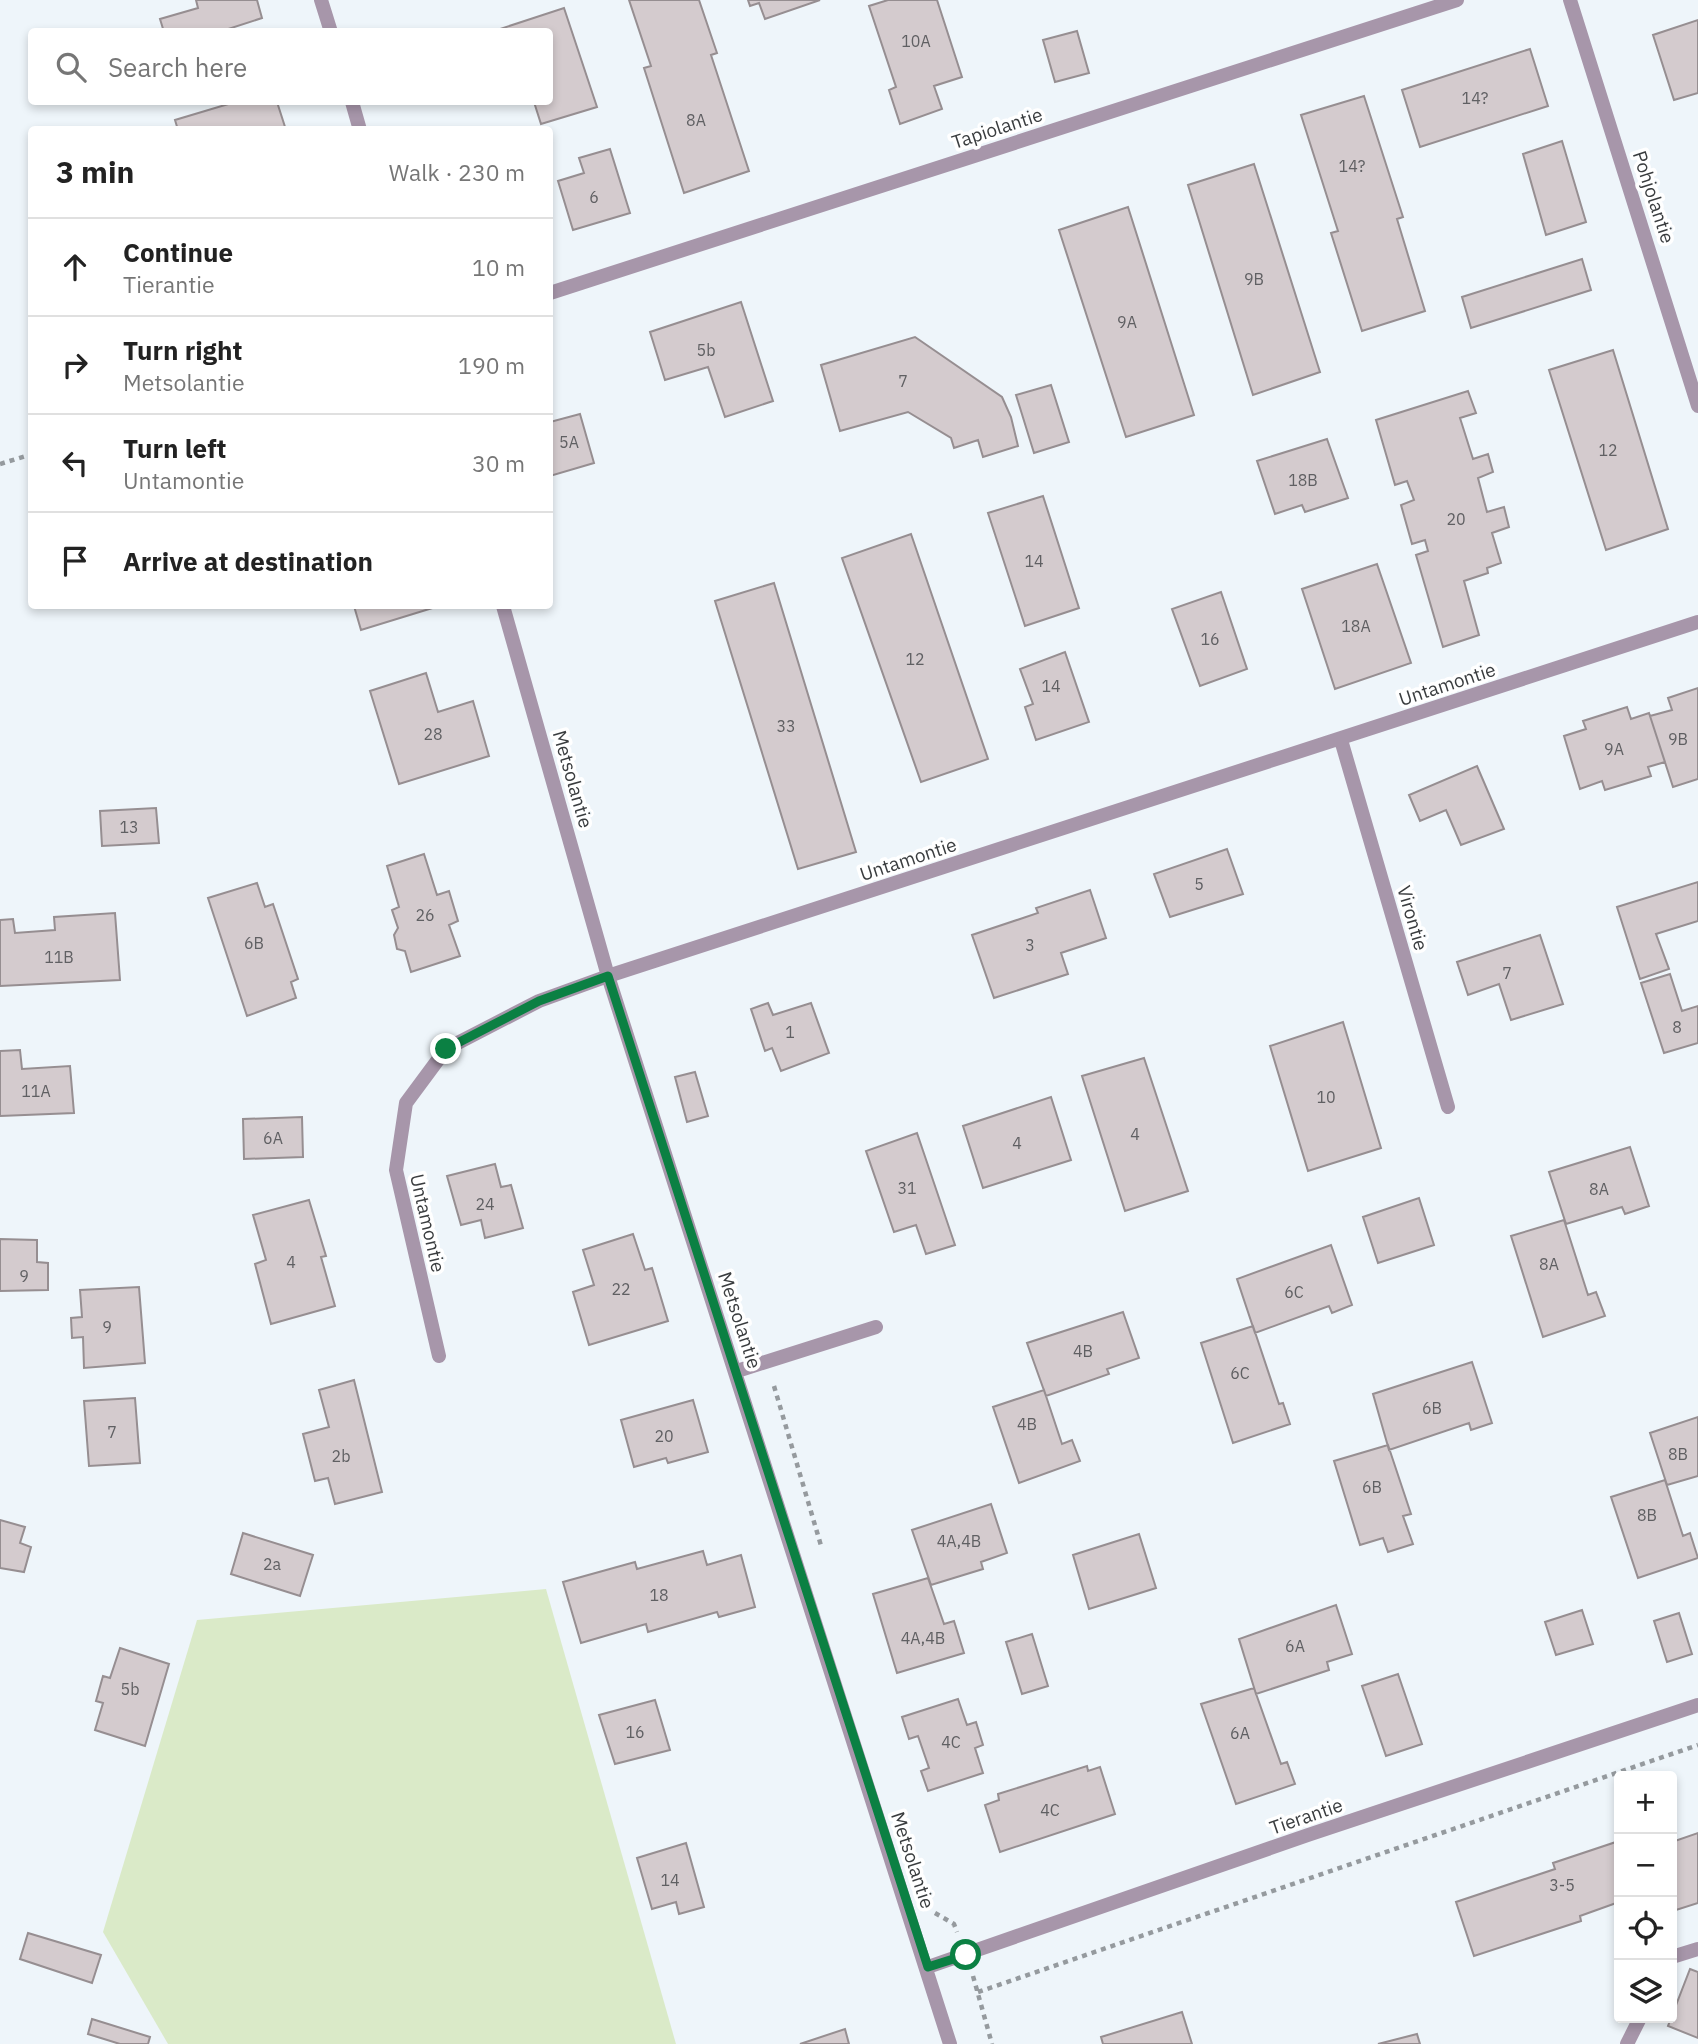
<!DOCTYPE html>
<html lang="en">
<head>
<meta charset="utf-8">
<style>
  body { margin:0; font-family:"IBM Plex Sans",sans-serif; background:#f6f6f6; color:#222 }
  .controls { position:absolute; right:21px; bottom:21px; display:grid; overflow:hidden; border-radius:7px; box-shadow:0 4px 10px #0003 }
  .controls button { width:63px; height:63px; display:grid; place-items:center; padding:0; border:0; border-bottom:2px solid #e0e0e0; background:#fff; color:#222; font:35px sans-serif }
  .stop { position:absolute; width:21px; height:21px; margin:-16px; border:5px solid #0b8043; border-radius:50%; background:#fff }
  .stop.end { background:#0b8043; border-color:#fff; box-shadow:0 2px 7px #0008 }
  .list { margin:0; padding:0; list-style:none }
  h2 { display:flex; justify-content:space-between; align-items:center; height:91px; margin:0; padding:0 28px; font-size:30px }
  h2 small { font-size:23px; font-weight:400; color:#767676 }
  .list li { display:grid; grid-template-columns:46px 1fr auto; gap:21px; align-items:center; box-sizing:border-box; height:98px; padding:0 28px; border-top:2px solid #e0e0e0 }
  .list b { display:block; font-size:26px; white-space:nowrap }
  .list p { margin:0; font-size:23px; white-space:nowrap; color:#767676 }
  .list em { font-size:23px; font-style:normal; color:#767676 }
  .icon { flex:none; width:38px; height:38px; fill:none; stroke:currentColor; stroke-width:2; stroke-linecap:round; stroke-linejoin:round }
  .map { position:relative; flex:none; width:1698px; height:2044px; overflow:hidden }
  .search { position:absolute; background:#fff; box-shadow:0 4px 10px #0003; left:28px; top:28px; width:525px; height:77px; display:flex; align-items:center; gap:18px; box-sizing:border-box; padding:0 24px; border-radius:7px; color:#767676; font-size:26px }
  .panel { position:absolute; background:#fff; box-shadow:0 4px 10px #0003; left:28px; top:126px; width:525px; height:483px; border-radius:7px }
  .map>svg:first-child { display:block }
  .green { fill:#daeac8 }
  .building { fill:#d4cbce; stroke:#968e91; stroke-width:2 }
  .lines { fill:none; stroke-linecap:round; stroke-linejoin:round }
  .path { stroke:#959a9e; stroke-width:4.5; stroke-dasharray:5 5; stroke-linecap:butt }
  .lane { stroke:#a796aa; stroke-width:14 }
  .street { stroke:#a796aa; stroke-width:14 }
  .route { stroke:#0b8043; stroke-width:9 }
  .labels { text-anchor:middle; stroke-width:7; stroke-linejoin:round; paint-order:stroke }
  .number-label { font-size:16px; fill:#606063 }
  .street-label { font-size:19px; fill:#3a3d3f; stroke:#fff }
</style>
</head>
<body>
<div class="map">
<svg width="1698" height="2044" viewBox="0 0 1698 2044">
  <rect width="100%" height="100%" fill="#eef5fa"/>
  <path class="green" d="M546,1589L676,2044H168L103,1932L197,1620Z"/>
  <path class="building" d="M196,0H257L262,18L219,32H164L160,19L198,8Z
    M629,0H699L717,53L711,55L749,171L684,193L644,68L651,66Z
    M748,0H820L765,19L759,3L750,6Z
    M888,0H937L962,77L934,86L942,109L900,124L889,90L896,87L869,6Z
    M564,8L597,107L541,124L534,102H550V32H491Z
    M1698,20V93L1674,100L1653,35Z
    M1077,31L1089,73L1055,82L1043,40Z
    M1530,49L1548,106L1420,147L1402,90Z
    M1364,96L1403,217L1397,219L1425,311L1362,331L1331,233L1338,231L1301,115Z
    M235,102H277L286,130H178L175,120Z
    M1562,141L1586,222L1546,235L1523,154Z
    M610,149L630,213L573,230L558,181L584,173L579,158Z
    M1254,164L1320,372L1253,395L1188,185Z
    M1128,207L1194,415L1126,437L1059,230Z
    M1582,259L1591,290L1471,328L1462,297Z
    M741,302L773,401L725,417L708,367L665,380L650,332Z
    M915,337L1002,397L1011,417L1018,446L983,457L978,440L954,448L951,438L908,412L840,431L821,365Z
    M1613,350L1668,529L1606,550L1549,370Z
    M1051,385L1069,442L1034,453L1016,395Z
    M1468,391L1476,413L1460,418L1473,459L1488,454L1493,472L1478,478L1487,512L1504,507L1509,527L1492,533L1501,563L1487,568L1488,573L1464,581L1479,635L1443,647L1416,555L1428,551L1425,540L1412,544L1401,505L1414,500L1407,481L1395,485L1376,420Z
    M580,414L594,463L550,476V422Z
    M1327,439L1348,498L1305,512L1302,505L1275,514L1257,461Z
    M1043,496L1079,608L1025,626L988,513Z
    M911,534L988,759L921,782L842,558Z
    M1377,564L1411,663L1335,689L1302,589Z
    M774,583L856,852L798,869L715,601Z
    M1221,592L1247,669L1200,686L1172,609Z
    M354,606H439L361,630Z
    M1065,652L1089,722L1036,740L1025,707L1033,704L1020,669Z
    M426,673L438,712L473,701L489,756L399,784L370,691Z
    M1698,688V779L1673,787L1650,716L1672,710L1668,698Z
    M1627,707L1631,719L1649,713L1665,762L1648,767L1651,776L1605,790L1602,781L1580,789L1564,736L1586,729L1583,721Z
    M1477,766L1504,829L1461,845L1446,810L1420,821L1409,795Z
    M156,808L159,843L102,846L100,811Z
    M1227,849L1243,894L1170,917L1154,874Z
    M424,854L437,895L449,891L458,921L449,925L460,956L411,972L405,951L397,949L394,935L398,928L392,910L399,907L387,866Z
    M1698,882V921L1656,934L1669,969L1640,979L1617,907Z
    M257,883L265,907L273,904L298,979L291,982L296,998L247,1016L208,898Z
    M1090,890L1106,938L1061,953L1068,974L994,998L972,935L1038,913L1036,908Z
    M115,913L120,980L0,986V920L13,919L15,933L55,930L54,917Z
    M1540,935L1563,1004L1511,1020L1499,984L1468,995L1457,962Z
    M1670,974L1682,1011L1698,1006V1043L1664,1053L1641,983Z
    M768,1003L773,1015L811,1003L829,1053L781,1071L772,1048L765,1051L751,1009Z
    M1343,1022L1381,1148L1308,1171L1270,1046Z
    M20,1050L22,1069L70,1066L74,1113L0,1116V1051Z
    M1144,1058L1188,1191L1125,1211L1082,1076Z
    M695,1072L708,1116L687,1122L675,1077Z
    M1051,1097L1071,1160L983,1188L963,1126Z
    M302,1117L303,1157L244,1159L243,1119Z
    M917,1133L955,1245L926,1254L916,1225L894,1232L866,1151Z
    M1630,1147L1649,1206L1625,1214L1622,1207L1566,1224L1549,1172Z
    M495,1164L501,1187L511,1185L523,1228L485,1238L481,1220L461,1225L447,1176Z
    M1419,1198L1434,1245L1378,1263L1363,1217Z
    M309,1200L326,1256L321,1257L335,1306L271,1324L255,1264L266,1260L253,1215Z
    M1564,1220L1588,1295L1596,1292L1605,1316L1543,1337L1511,1236Z
    M633,1234L645,1270L652,1268L668,1321L589,1345L573,1292L594,1285L583,1250Z
    M0,1239L37,1240V1262L48,1263V1290L0,1291Z
    M1331,1245L1352,1305L1332,1313L1329,1306L1255,1333L1237,1279Z
    M139,1287L145,1363L84,1368L83,1337L72,1338L71,1318L82,1317L80,1290Z
    M1123,1312L1139,1358L1107,1369L1109,1374L1046,1396L1027,1343Z
    M1253,1326L1279,1404L1283,1403L1290,1424L1233,1443L1201,1343Z
    M1472,1362L1492,1423L1471,1430L1469,1423L1389,1450L1373,1394Z
    M354,1380L382,1492L335,1504L328,1478L315,1481L303,1434L329,1427L319,1390Z
    M1044,1390L1062,1444L1072,1440L1080,1461L1019,1483L993,1407Z
    M135,1398L140,1463L89,1466L84,1401Z
    M693,1400L708,1452L668,1463L666,1458L634,1467L621,1420Z
    M1698,1417V1476L1667,1485L1650,1433Z
    M1388,1445L1411,1514L1403,1516L1413,1544L1388,1552L1383,1538L1360,1545L1334,1461Z
    M1665,1480L1683,1536L1690,1533L1698,1558L1638,1578L1611,1497Z
    M991,1504L1007,1553L981,1562L983,1569L931,1585L912,1530Z
    M0,1520L25,1527L20,1543L31,1547L24,1572L0,1568Z
    M243,1533L313,1555L300,1596L231,1574Z
    M1139,1534L1156,1588L1089,1609L1073,1555Z
    M703,1551L707,1565L741,1555L755,1607L719,1617L717,1612L648,1632L646,1624L581,1643L563,1582L635,1562L637,1569Z
    M928,1578L944,1624L954,1621L964,1653L897,1673L873,1594Z
    M1336,1605L1352,1654L1327,1662L1329,1670L1256,1694L1239,1639Z
    M1582,1610L1593,1644L1556,1655L1545,1622Z
    M1679,1613L1692,1654L1667,1662L1654,1621Z
    M1032,1634L1048,1686L1022,1694L1006,1642Z
    M120,1648L169,1664L145,1746L95,1730L103,1703L96,1701L103,1676L110,1678Z
    M1398,1674L1422,1744L1386,1756L1362,1686Z
    M1254,1688L1281,1764L1287,1762L1295,1784L1236,1804L1201,1704Z
    M958,1699L967,1725L976,1722L983,1745L975,1748L983,1773L928,1791L921,1771L929,1768L918,1736L909,1739L902,1717Z
    M655,1700L670,1750L615,1764L599,1715Z
    M1087,1766L1088,1771L1100,1767L1115,1814L1000,1852L985,1805L999,1800L998,1794Z
    M1698,1833V1903L1676,1910L1672,1897V1842Z
    M1619,1841V1902L1580,1916L1581,1921L1474,1956L1456,1902L1555,1869L1553,1863Z
    M686,1843L704,1907L679,1914L676,1902L652,1909L637,1858Z
    M28,1933L101,1955L92,1983L20,1959Z
    M1690,1969L1698,1972V2038L1668,2026Z
    M1182,2012L1192,2044H1103L1101,2037Z
    M92,2019L150,2037L148,2044H120L88,2034Z
    M845,2029L849,2044H800Z
    M1417,2034L1420,2044H1378Z"/>
  <g class="lines">
    <path class="path" d="M0,464L32,454
      M774,1386L822,1549
      M935,1913L954,1924L957,1932
      M973,1976L992,2044
      M978,1992L1698,1745"/>
    <path class="lane" d="M1672,1957L1698,1949
      M1627,2044L1640,2018"/>
    <path class="street" d="M321,0L331,32
      M1570,0L1698,406
      M352,102L360,130
      M550,293L1457,0
      M503,606L608,976L950,2044
      M1341,740L1448,1107
      M439,1356L396,1170L406,1103L446,1049L539,1001L608,976L1698,622
      M737,1371L876,1327
      M928,1967L1308,1835L1698,1705"/>
  </g>
  <g class="lines">
    <path class="route" d="M446,1049L539,1001L608,976L928,1967L966,1955"/>
  </g>
  <g class="labels">
    <g class="number-label">
      <text x="916" y="47">10A</text>
      <text x="1475" y="104">14?</text>
      <text x="696" y="126">8A</text>
      <text x="1352" y="172">14?</text>
      <text x="594" y="203">6</text>
      <text x="1254" y="285">9B</text>
      <text x="1127" y="328">9A</text>
      <text x="706" y="356">5b</text>
      <text x="903" y="387">7</text>
      <text x="569" y="448">5A</text>
      <text x="1608" y="456">12</text>
      <text x="1303" y="486">18B</text>
      <text x="1456" y="525">20</text>
      <text x="1034" y="567">14</text>
      <text x="1356" y="632">18A</text>
      <text x="1210" y="645">16</text>
      <text x="915" y="665">12</text>
      <text x="1051" y="692">14</text>
      <text x="786" y="732">33</text>
      <text x="433" y="740">28</text>
      <text x="1678" y="745">9B</text>
      <text x="1614" y="755">9A</text>
      <text x="129" y="833">13</text>
      <text x="1199" y="890">5</text>
      <text x="425" y="921">26</text>
      <text x="254" y="949">6B</text>
      <text x="1030" y="951">3</text>
      <text x="59" y="963">11B</text>
      <text x="1507" y="979">7</text>
      <text x="1677" y="1033">8</text>
      <text x="790" y="1038">1</text>
      <text x="36" y="1097">11A</text>
      <text x="1326" y="1103">10</text>
      <text x="1135" y="1140">4</text>
      <text x="273" y="1144">6A</text>
      <text x="1017" y="1149">4</text>
      <text x="907" y="1194">31</text>
      <text x="1599" y="1195">8A</text>
      <text x="485" y="1210">24</text>
      <text x="291" y="1268">4</text>
      <text x="1549" y="1270">8A</text>
      <text x="24" y="1282">9</text>
      <text x="621" y="1295">22</text>
      <text x="1294" y="1298">6C</text>
      <text x="107" y="1333">9</text>
      <text x="1083" y="1357">4B</text>
      <text x="1240" y="1379">6C</text>
      <text x="1432" y="1414">6B</text>
      <text x="1027" y="1430">4B</text>
      <text x="112" y="1438">7</text>
      <text x="664" y="1442">20</text>
      <text x="1678" y="1460">8B</text>
      <text x="341" y="1462">2b</text>
      <text x="1372" y="1493">6B</text>
      <text x="1647" y="1521">8B</text>
      <text x="959" y="1547">4A,4B</text>
      <text x="272" y="1570">2a</text>
      <text x="659" y="1601">18</text>
      <text x="923" y="1644">4A,4B</text>
      <text x="1295" y="1652">6A</text>
      <text x="130" y="1695">5b</text>
      <text x="635" y="1738">16</text>
      <text x="1240" y="1739">6A</text>
      <text x="951" y="1748">4C</text>
      <text x="1050" y="1816">4C</text>
      <text x="670" y="1886">14</text>
      <text x="1562" y="1891">3-5</text>
    </g>
    <g class="street-label">
      <text transform="translate(997 128) rotate(-18)" y="7">Tapiolantie</text>
      <text transform="translate(1654 197) rotate(72)" y="7">Pohjolantie</text>
      <text transform="translate(1447 684) rotate(-18)" y="7">Untamontie</text>
      <text transform="translate(573 779) rotate(74)" y="7">Metsolantie</text>
      <text transform="translate(908 859) rotate(-18)" y="7">Untamontie</text>
      <text transform="translate(1413 918) rotate(74)" y="7">Virontie</text>
      <text transform="translate(428 1223) rotate(77)" y="7">Untamontie</text>
      <text transform="translate(740 1320) rotate(72)" y="7">Metsolantie</text>
      <text transform="translate(1306 1816) rotate(-19)" y="7">Tierantie</text>
      <text transform="translate(913 1860) rotate(72)" y="7">Metsolantie</text>
    </g>
  </g>
</svg>
<div class="controls">
<button>+</button>
<button>−</button>
<button><svg class="icon" aria-label="locate" viewBox="0 0 24 24"><circle cx="12" cy="12" r="6"/><path d="M12 2v4M12 18v4M2 12h4M18 12h4"/></svg></button>
<button><svg class="icon" aria-label="layers" viewBox="0 0 24 24"><path d="M12 4l9 5-9 5-9-5zM3 14l9 5 9-5"/></svg></button>
</div>
<div class="stop" style="left:966px;top:1955px"></div>
<div class="stop end" style="left:446px;top:1049px"></div>
<div class="search"><svg class="icon" aria-label="search" viewBox="0 0 24 24"><circle cx="10" cy="10" r="6"/><path d="M15 15l6 6"/></svg>Search here</div>
<section class="panel">
<h2>3 min<small>Walk · 230 m</small></h2>
<ul class="list">
<li><svg class="icon" aria-label="ahead" viewBox="0 0 24 24"><path d="M12 20V5M6 11l6-6 6 6"/></svg><div><b>Continue</b><p>Tierantie</p></div><em>10 m</em></li>
<li><svg class="icon" aria-label="right" viewBox="0 0 24 24"><path d="M7 20v-9h11M14 6l5 5-5 5"/></svg><div><b>Turn right</b><p>Metsolantie</p></div><em>190 m</em></li>
<li><svg class="icon" aria-label="left" viewBox="0 0 24 24"><path d="M17 20v-9H6M10 6l-5 5 5 5"/></svg><div><b>Turn left</b><p>Untamontie</p></div><em>30 m</em></li>
<li><svg class="icon" aria-label="arrive" viewBox="0 0 24 24"><path d="M6 21V4h12l-3 4 3 4H6"/></svg><div><b>Arrive at destination</b></div></li>
</ul>
</section>
</div>
</body>
</html>
